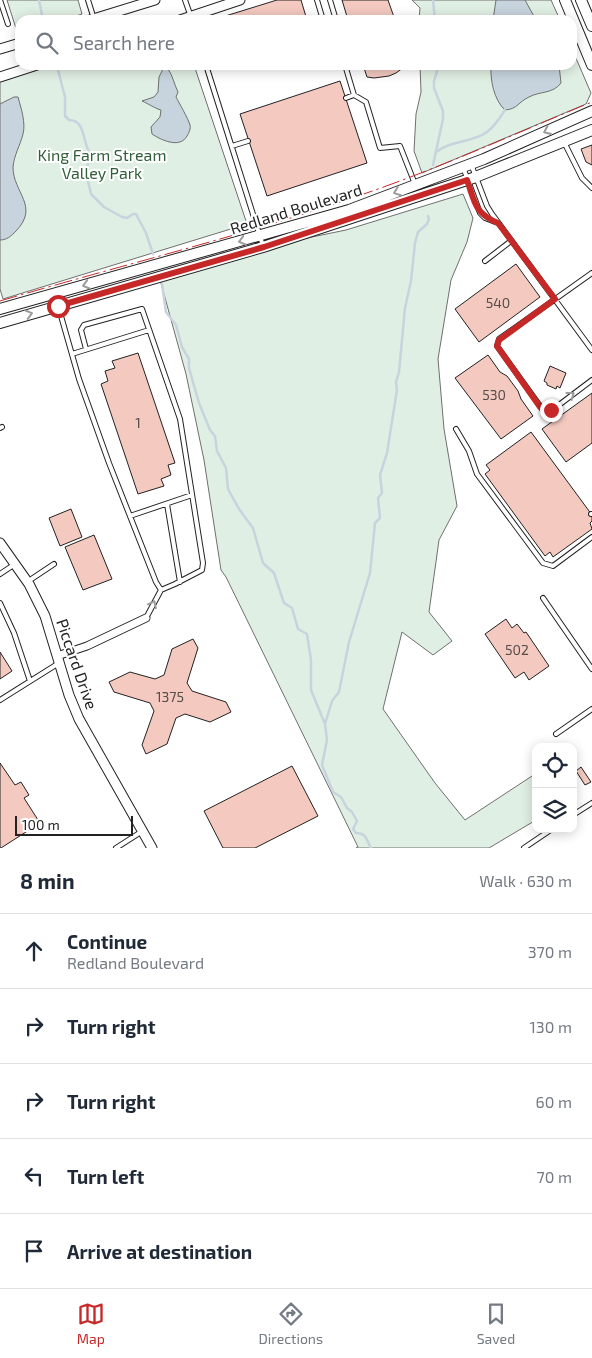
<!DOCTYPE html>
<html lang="en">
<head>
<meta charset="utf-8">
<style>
  body { margin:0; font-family:"Exo 2",sans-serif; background:#f2f2f3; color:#1f2937 }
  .controls { position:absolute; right:15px; bottom:15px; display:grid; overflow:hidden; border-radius:10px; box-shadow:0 2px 12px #0003 }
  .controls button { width:45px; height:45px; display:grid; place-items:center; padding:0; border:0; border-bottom:1px solid #e0e1e3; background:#fff; color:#1f2937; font:25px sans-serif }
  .scale { position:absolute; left:15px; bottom:12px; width:118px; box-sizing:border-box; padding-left:5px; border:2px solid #222; border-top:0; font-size:14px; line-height:18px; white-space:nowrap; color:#222; -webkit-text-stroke:4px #fff; paint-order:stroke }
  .stop { position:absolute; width:15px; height:15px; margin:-11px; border:4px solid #c62828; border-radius:50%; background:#fff }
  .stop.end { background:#c62828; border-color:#fff; box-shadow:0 1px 5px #0008 }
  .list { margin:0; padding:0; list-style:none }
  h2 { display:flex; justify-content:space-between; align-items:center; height:65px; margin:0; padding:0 20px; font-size:21px }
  h2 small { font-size:16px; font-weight:400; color:#747a83 }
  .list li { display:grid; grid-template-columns:32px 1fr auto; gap:15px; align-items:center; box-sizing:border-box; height:75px; padding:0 20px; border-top:1px solid #e0e1e3 }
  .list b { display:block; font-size:19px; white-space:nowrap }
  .list p { margin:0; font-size:16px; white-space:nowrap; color:#747a83 }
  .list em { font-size:16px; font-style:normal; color:#747a83 }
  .icon { flex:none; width:28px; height:28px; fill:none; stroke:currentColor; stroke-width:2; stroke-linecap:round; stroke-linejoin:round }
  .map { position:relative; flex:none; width:592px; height:848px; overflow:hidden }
  .search { position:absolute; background:#fff; box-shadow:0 2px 12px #0003; left:15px; right:15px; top:15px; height:55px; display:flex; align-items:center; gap:12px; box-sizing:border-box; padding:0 18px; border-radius:15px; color:#747a83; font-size:19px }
  .sheet { height:440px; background:#fff }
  nav { display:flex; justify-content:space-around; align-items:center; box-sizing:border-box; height:70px; border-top:1px solid #e0e1e3; background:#fff; font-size:14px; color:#747a83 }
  nav a { display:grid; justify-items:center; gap:2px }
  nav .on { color:#c62828 }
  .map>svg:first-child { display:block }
  .green { fill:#e0efe3; stroke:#6f6f6f }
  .water { fill:#c7d3dd; stroke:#6f6f6f }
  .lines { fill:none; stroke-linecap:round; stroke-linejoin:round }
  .stream { stroke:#c7d3dd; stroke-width:2.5 }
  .building { fill:#f3c9c0; stroke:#222 }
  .service-casing { stroke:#222; stroke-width:6 }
  .minor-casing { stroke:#222; stroke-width:9 }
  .tertiary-casing { stroke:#222; stroke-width:11 }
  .secondary-casing { stroke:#222; stroke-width:12 }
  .service { stroke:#fff; stroke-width:4 }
  .minor { stroke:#fff; stroke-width:7 }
  .tertiary { stroke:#fff; stroke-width:9 }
  .secondary { stroke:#fff; stroke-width:10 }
  .power { stroke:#c62828; stroke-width:1; stroke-dasharray:18 4 2.5 4; stroke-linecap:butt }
  .oneway { stroke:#9c9c9c }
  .route { stroke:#c62828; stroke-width:6 }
  .labels { text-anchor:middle; stroke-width:4; stroke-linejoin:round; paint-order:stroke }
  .number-label { font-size:14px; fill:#564c4a }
  .park-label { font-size:16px; fill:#2f5e38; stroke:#fff }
  .street-label { font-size:16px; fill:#222; stroke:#fff }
</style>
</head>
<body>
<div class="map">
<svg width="592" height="848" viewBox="0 0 592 848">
  <rect width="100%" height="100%" fill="#fff"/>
  <path class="green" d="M7,0H78L82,14L65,20H20V35H18Z
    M412,0H551L560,20H419L420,8Z
    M572,49L591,93L586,104L422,173L414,151L416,114L421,92L420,65H572Z
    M50,65H194L247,224L3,299L0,289V81Z
    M463,194L473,218L467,242L451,280L438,359L444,429L457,506L439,540L429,612L452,641L433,655L402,632L383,709L435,783L465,820L532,776L536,783V820L489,848H356L358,847L339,808L226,577L221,570L204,460L186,374L159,276L263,247L346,230Z"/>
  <path class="water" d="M496,0H525L536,20H493Z
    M491,65H559L561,83C553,94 540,91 529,97C518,102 518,109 505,110C494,100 490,80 491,65Z
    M163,69H168C173,76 174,84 178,92L176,97C179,103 188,118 190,125C191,128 189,133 187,136C180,149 161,140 152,134L151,127L160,117L161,110C156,109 149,104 142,101L154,97L158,92L159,77Z
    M14,97H18C21,108 26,123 23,134C20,146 14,155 13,167C13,193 40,206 16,231C11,236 7,240 0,240V104Z"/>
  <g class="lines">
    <path class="stream" d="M39,0L43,20
      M433,0L435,20
      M58,70L65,97V116L69,120C86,120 82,142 90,153L86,173L91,194L104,207L122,217L127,218L133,214H136L146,233L153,254
      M436,152C451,140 472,143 487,132C495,126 500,118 505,110
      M433,165L443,119V111L434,88V81L439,65
      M162,284L166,312L176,325L182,347L189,359V368L199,403L210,430L215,436L217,451L226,468L228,489L239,509L253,528L263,563L274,573L284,603L292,608L298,629L307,634L311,660V690L325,724L327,740L322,765L333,792L341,797L347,808L352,812L357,821L353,829L356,833C367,833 366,840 371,848
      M325,724L332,701L339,692L349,642L370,573L375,523L380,518L378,498L382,493L380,475L387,453L397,390L396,382L399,372L405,308L411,281L415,243L418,232L427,224L429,219L428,216"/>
  </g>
  <path class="building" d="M277,0H301L307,20H220L219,18Z
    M342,0H388L395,20H348Z
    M363,65H407L396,73L389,76L374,78L367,77Z
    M340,81L367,163L267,196L240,114Z
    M592,145V165L586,162L581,149Z
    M516,264L540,297L479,342L455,309Z
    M138,353L175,463L168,465L171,475L161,479L164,486L138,494L101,384L108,381L105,371L115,368L112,361Z
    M488,355L500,372L507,376L518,391L521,399L533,416L501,439L455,378Z
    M550,366L566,373L560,388L557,386L556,389L547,385V383L544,381Z
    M592,393V443L566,462L542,429Z
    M531,432L592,515V521L590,523L592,529L553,557L550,552L545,556L485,474L490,470L486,465Z
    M71,509L82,537L60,546L49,518Z
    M94,535L112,579L83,590L65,547Z
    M506,619L512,628L517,624L524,633L526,632L549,666L529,680L524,672L515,678L485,634Z
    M193,639L198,648L187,683L192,691L226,702L231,712L210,722L185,714L176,718L167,744L146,754L142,745L154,711L150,703L114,692L109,682L130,672L155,679L164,675L172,649Z
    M0,652L12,671L0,679Z
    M0,763L15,785L21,782L29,795L24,798L40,823L1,848H0Z
    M292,766L318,816L255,848H223L204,811Z
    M581,767L591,782L585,785L576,771Z"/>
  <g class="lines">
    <defs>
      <path id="service" d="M0,0L8,24
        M88,0L94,19
        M185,0L191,17
        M317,0L323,20
        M330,0L336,20
        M206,65L263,246
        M345,65L354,95L366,102L380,148L400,146L415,184
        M346,98L354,95
        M564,142L582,178L592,188
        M232,146L248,141
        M471,164L487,206L492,214L592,350
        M463,167L480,213L485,218L498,223
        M485,261L511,241
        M592,273L499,339L497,346L543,410L551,411L592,380
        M55,295L79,379L109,463L156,582L161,590L175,584L202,570L203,563L180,419L142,309L84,325L81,330L86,349
        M72,354L149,330
        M0,428L2,427
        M456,429L469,451L477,474L543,563L553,566L592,537
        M167,504L180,582
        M591,514H592
        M130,516L192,495
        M0,574L15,564
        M27,582L54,564
        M543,598L592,669
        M0,603L14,633L30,681
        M146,618L161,590
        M0,700L59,663
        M556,734L592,709
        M573,815L592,803
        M116,848L141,832
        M524,848L552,829"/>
      <path id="minor" d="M57,656L87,646L146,618"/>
      <path id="tertiary" d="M90,20L155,0
        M180,20L240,0
        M0,49L20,43
        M0,77L37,65
        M0,543L29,584L45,616L69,695L79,719L152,848"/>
      <path id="secondary" d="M565,0L592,65
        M581,0L592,26
        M0,309L349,210L484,159L592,111
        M0,323L263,247L473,178L592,130"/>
    </defs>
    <use href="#service" class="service-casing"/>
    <use href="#minor" class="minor-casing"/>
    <use href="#tertiary" class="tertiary-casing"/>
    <use href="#secondary" class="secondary-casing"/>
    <use href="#service" class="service"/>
    <use href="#minor" class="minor"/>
    <use href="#tertiary" class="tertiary"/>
    <use href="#secondary" class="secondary"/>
    <path class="power" d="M0,301C125,264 255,233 378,189C451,163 521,131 592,102"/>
  </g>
  <defs><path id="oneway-chevron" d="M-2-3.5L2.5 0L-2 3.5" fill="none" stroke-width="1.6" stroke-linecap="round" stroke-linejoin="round" transform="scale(1.25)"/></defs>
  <g class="oneway">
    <use href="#oneway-chevron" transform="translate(547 131) rotate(156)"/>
    <use href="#oneway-chevron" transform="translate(397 192) rotate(159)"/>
    <use href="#oneway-chevron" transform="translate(242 241) rotate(164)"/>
    <use href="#oneway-chevron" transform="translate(86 285) rotate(164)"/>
    <use href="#oneway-chevron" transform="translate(29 314) rotate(-16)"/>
    <use href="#oneway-chevron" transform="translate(571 395) rotate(-37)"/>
    <use href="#oneway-chevron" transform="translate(153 604) rotate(-64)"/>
  </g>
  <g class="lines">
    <path class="route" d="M58,306L264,247L467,180C475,202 474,213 498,223L555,299L499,340L497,346L540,407L543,410H551"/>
  </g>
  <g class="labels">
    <g class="number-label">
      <text x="498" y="308">540</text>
      <text x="494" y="400">530</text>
      <text x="138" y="428">1</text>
      <text x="517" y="655">502</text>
      <text x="170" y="702">1375</text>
    </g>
    <g class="park-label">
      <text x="102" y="161">King Farm Stream<tspan x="102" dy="18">Valley Park</tspan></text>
    </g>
    <g class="street-label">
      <text transform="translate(296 209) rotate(-17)" y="6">Redland Boulevard</text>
      <text transform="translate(77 664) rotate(71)" y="6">Piccard Drive</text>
    </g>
  </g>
</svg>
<div class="controls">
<button><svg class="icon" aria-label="locate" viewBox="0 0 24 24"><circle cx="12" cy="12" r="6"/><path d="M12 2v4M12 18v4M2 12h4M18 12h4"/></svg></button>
<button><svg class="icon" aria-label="layers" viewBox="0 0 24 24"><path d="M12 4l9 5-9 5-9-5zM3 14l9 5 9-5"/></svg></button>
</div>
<div class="scale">100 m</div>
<div class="stop" style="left:58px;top:306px"></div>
<div class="stop end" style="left:551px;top:410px"></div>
<div class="search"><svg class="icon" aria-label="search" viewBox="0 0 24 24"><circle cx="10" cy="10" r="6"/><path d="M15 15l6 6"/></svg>Search here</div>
</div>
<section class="sheet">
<h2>8 min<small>Walk · 630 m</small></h2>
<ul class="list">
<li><svg class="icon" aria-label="ahead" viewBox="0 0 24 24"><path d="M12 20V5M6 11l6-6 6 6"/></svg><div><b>Continue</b><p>Redland Boulevard</p></div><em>370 m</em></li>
<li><svg class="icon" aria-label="right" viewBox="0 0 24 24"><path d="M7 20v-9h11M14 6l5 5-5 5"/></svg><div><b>Turn right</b></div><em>130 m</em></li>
<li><svg class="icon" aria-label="right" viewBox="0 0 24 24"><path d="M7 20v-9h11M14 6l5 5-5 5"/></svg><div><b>Turn right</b></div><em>60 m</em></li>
<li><svg class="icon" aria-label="left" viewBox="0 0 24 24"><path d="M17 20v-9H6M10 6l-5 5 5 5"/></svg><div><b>Turn left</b></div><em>70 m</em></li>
<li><svg class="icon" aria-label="arrive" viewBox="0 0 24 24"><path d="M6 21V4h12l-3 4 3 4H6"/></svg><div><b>Arrive at destination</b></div></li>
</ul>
</section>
<nav>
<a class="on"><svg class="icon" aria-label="map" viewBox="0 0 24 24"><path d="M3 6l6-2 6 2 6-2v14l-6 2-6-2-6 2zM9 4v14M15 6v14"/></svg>Map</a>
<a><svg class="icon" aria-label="directions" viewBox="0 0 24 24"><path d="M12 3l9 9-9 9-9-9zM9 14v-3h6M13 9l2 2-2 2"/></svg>Directions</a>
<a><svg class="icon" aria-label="saved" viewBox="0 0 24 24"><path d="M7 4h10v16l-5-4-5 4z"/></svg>Saved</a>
</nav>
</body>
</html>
